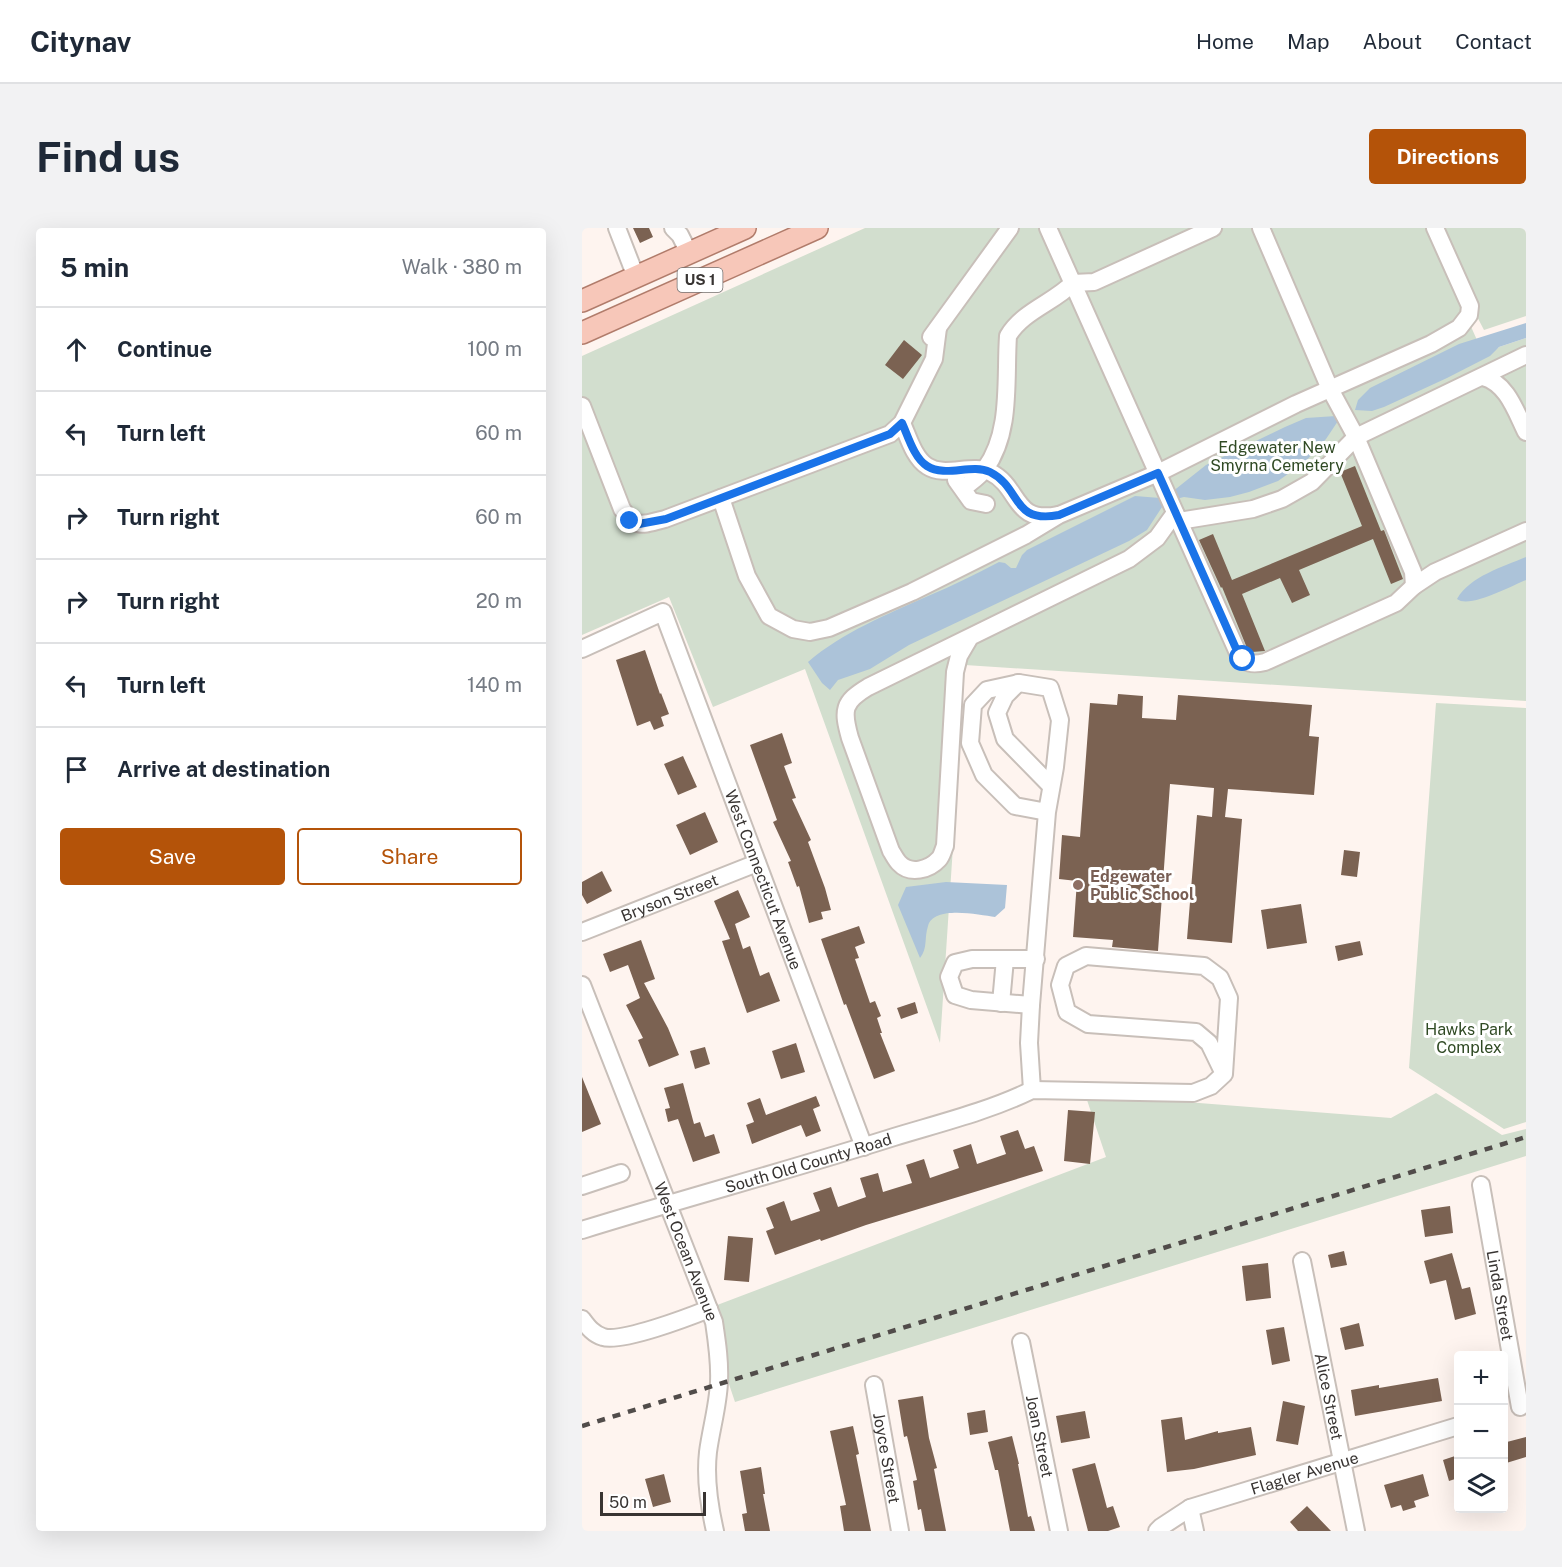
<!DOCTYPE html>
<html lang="en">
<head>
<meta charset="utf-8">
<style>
  body { margin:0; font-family:"Public Sans",sans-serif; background:#f2f2f3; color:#1f2937 }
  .controls { position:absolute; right:18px; bottom:18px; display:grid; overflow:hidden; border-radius:6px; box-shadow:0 6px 24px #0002 }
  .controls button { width:54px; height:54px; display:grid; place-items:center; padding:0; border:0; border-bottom:2px solid #e0e1e3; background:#fff; color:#1f2937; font:30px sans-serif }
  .scale { position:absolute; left:18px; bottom:15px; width:106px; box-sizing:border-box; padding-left:6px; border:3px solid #383432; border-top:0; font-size:16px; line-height:21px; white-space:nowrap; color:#383432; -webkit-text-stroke:4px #fff; paint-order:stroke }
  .stop { position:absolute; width:18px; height:18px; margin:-14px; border:4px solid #1a73e8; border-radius:50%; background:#fff }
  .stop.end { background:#1a73e8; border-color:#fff; box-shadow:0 2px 6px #0008 }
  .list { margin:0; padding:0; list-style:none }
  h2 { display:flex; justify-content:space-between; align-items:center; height:78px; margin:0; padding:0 24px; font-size:26px }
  h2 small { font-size:20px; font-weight:400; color:#747a83 }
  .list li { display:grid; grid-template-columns:39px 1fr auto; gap:18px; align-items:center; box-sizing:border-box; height:84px; padding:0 24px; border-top:2px solid #e0e1e3 }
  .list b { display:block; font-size:22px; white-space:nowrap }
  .list em { font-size:20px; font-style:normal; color:#747a83 }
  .actions { display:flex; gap:12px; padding:18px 24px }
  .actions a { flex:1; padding:14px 0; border:2px solid #b45309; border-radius:6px; text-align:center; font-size:21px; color:#b45309 }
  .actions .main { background:#b45309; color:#fff }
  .icon { flex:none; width:33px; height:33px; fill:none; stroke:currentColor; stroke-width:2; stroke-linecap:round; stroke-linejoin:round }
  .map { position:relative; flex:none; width:944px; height:1303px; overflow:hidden; border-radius:6px }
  header { display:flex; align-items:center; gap:36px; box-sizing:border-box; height:84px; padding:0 30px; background:#fff; border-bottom:2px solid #e0e1e3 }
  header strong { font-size:28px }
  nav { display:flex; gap:33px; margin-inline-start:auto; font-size:21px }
  .intro { display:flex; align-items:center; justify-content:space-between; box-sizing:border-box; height:144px; padding:0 36px }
  h1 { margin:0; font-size:42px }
  .button { padding:15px 27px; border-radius:6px; background:#b45309; color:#fff; font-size:21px; font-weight:700 }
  main { display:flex; gap:36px; padding:0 36px }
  aside { flex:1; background:#fff; border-radius:6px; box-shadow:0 6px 24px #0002 }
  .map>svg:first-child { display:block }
  .green { fill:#d2dece }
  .water { fill:#acc3d9 }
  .building { fill:#7b6252 }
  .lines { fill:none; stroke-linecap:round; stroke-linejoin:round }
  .minor-casing { stroke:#c8bfb9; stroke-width:20 }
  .major-casing { stroke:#b17c6b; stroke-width:24 }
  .minor { stroke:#fff; stroke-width:16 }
  .major { stroke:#f7c7b9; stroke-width:21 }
  .rail { stroke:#514c4a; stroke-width:4.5; stroke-dasharray:8 8; stroke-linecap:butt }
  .route { stroke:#1a73e8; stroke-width:8 }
  .education-dot { fill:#8d6e63; stroke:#fff; stroke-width:2 }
  .labels { text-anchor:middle; stroke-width:6; stroke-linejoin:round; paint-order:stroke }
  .shield { fill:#fff; stroke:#747170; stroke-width:1.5 }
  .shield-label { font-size:15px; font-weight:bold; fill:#383432 }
  .park-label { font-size:16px; fill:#304a24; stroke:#fff }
  .education-label { font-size:16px; font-weight:bold; fill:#785e54; stroke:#fff; text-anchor:start }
  .street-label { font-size:16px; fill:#383432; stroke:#fff }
</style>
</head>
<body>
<header>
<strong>Citynav</strong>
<nav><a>Home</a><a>Map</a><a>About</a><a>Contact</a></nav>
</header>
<div class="intro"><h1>Find us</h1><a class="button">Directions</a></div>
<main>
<aside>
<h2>5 min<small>Walk · 380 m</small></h2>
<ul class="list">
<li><svg class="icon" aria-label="ahead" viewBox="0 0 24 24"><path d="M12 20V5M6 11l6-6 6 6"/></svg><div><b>Continue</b></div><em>100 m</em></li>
<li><svg class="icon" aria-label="left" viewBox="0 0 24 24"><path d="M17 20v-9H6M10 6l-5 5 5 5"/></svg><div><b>Turn left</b></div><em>60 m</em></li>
<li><svg class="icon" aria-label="right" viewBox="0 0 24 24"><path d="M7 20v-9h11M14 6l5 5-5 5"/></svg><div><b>Turn right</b></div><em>60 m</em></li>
<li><svg class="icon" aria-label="right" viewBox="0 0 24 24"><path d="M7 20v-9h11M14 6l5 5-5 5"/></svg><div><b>Turn right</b></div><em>20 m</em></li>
<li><svg class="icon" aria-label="left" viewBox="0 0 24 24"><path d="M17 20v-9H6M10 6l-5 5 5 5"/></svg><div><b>Turn left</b></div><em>140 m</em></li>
<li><svg class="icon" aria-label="arrive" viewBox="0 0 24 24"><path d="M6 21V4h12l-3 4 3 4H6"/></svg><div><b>Arrive at destination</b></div></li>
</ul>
<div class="actions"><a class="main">Save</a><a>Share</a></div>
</aside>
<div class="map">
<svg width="944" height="1303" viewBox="0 0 944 1303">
  <rect width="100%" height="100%" fill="#fef4ef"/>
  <path class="green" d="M283,0H845L903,130L917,119L944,110V473L383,437L358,815L223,441L131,479L87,369L0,407V128Z
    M856,0H944V88L902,102L876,52Z
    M854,475L944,480V894L922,901L827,840Z
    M854,865L920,907L944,901V928L153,1174L122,1082L524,929L503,866L809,890Z"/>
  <path class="water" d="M944,95V110L917,119L908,128L865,150L802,179L790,183L773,182L776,172L788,160L877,116Z
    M754,188L756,193L744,211L723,234L696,253L667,264L648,269L623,272L602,269L594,271L590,264L624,237L703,199L724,190Z
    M553,268L578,270L582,276L565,302L547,313L327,417L288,441L256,452L248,462L240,455L226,434C261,404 304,387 346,368C370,358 394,346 417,334L423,335L429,340H434L440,327L445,322Z
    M944,329V352C929,358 887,381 875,371C888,348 921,339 944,329Z
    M364,654L425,657L423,680L413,689C397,687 352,677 346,698C342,710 346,720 338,730L316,677L324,659Z"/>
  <path class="building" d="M51,0H67L71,9L58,15Z
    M322,112L340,127L321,151L303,137Z
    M773,238L799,303L802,302L821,351L809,356L791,311L717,342L728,367L710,375L698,350L660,366L683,423L670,424L665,420L640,359L639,360L617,312L631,306L650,352L780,298L758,244Z
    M63,422L78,466L79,465L87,486L79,489L82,498L72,502L68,493L55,498L34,432Z
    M536,466L561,468L560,490L594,492L596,467L730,477L727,508L737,509L732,567L646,561L643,589L660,591L650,715L605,711L615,587L630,589L632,560L588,556L576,723L530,719L531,712L491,709L495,653L477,651L480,607L498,609L508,475L535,477Z
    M200,505L210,535L202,538L214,570L210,571L229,612L226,614L243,660L249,682L239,684L241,691L227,695L217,658L215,659L206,634L209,633L191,594L195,592L168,517Z
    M101,528L115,559L96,567L82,536Z
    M123,584L136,614L108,627L94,597Z
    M762,622L778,624L775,649L759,647Z
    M20,643L30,663L5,676L0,667V654Z
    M156,662L168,689L153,696L161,721L168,718L178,748L187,744L198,773L165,785L140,713L148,711L132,673Z
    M719,676L725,715L685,721L679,682Z
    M277,698L283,715L273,719L277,730L273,731L288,775L293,773L299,788L295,790L300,805H298L313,843L292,851L264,776L262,777L239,711Z
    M59,712L73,751L62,755L86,800L97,827L67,839L56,812L61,810L44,777L58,770L46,737L28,744L21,726Z
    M778,713L781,727L756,733L753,718Z
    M333,774L336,785L319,791L315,780Z
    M214,815L223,844L199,851L190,823Z
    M123,819L128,836L113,841L108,823Z
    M0,849L19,896L0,904Z
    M101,855L112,896L118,894L123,909L132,906L138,925L111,934L96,891L86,894L83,881L88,880L82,860Z
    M234,868L238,878L231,881L239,903L224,909L219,897L170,916L164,897L172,894L165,875L178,870L184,887Z
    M486,882L513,884L508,936L482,933Z
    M436,902L443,921L452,918L461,943L284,997L239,1013L238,1011L193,1027L184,1003L192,1000L184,980L202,973L209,993L238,983L231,965L249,959L256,979L284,969L278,950L296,945L301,964L330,955L324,937L342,931L348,950L377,940L371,922L389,916L395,936L424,926L418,908Z
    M868,978L871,1005L843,1009L839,982Z
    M146,1008L171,1010L167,1054L142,1052Z
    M762,1023L765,1037L749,1040L746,1027Z
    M870,1025L880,1061L888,1059L894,1086L873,1092L864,1052L848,1056L842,1033Z
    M686,1035L689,1070L664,1073L660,1038Z
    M777,1095L782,1118L763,1122L758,1100Z
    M702,1099L708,1133L690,1137L684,1102Z
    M856,1150L860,1173L773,1188L769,1162L797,1157V1160Z
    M341,1168L347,1210L355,1240L352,1241L364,1303H343L339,1281L336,1282L331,1253L335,1252L325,1208L322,1209L316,1172Z
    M701,1173L723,1178L716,1217L694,1213Z
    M403,1182L406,1204L388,1207L385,1185Z
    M503,1183L508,1210L479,1215L474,1188Z
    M600,1189L603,1212L636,1203V1205L669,1199L674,1227L612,1241L585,1244L579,1192Z
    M271,1198L277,1226L274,1227L289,1303H262L258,1278L264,1277L248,1203Z
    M430,1208L437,1236H436L446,1289L449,1288L453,1303H428L416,1242H413L406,1214Z
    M944,1209V1229L921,1236V1215Z
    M876,1227V1250L867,1253L861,1232Z
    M513,1235L525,1280L531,1278L538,1299L526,1303H506L490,1241Z
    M179,1239L183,1266H181L188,1303H163L160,1286L165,1285L158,1243Z
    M82,1246L89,1274L71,1279L63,1251Z
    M841,1246L847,1268L832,1273L834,1279L821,1283L819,1277L809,1280L802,1257Z
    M725,1278L749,1303H716L708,1294Z"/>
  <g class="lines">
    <defs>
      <g id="minor">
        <path d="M35,0L54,49"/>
        <path d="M91,0L98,7L107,25"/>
        <path d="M466,0L656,425C664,436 670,437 683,434L814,375L832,358L853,344L944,303"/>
        <path d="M679,0L748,161L774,209L831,344L832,358"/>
        <path d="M349,109L428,0"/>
        <path d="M901,149C925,155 934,184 944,204"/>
        <path d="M0,178L40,281C55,302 61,296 83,291L308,206L320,195L352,131L356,100"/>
        <path d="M320,195C326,208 332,230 345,238C363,250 389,235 408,244C439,259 430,296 476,287"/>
        <path d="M374,252L389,273L404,276"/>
        <path d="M382,260C389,254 398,248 403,241C430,204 423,152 426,108C441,83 471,75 491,55L512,54L631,0"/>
        <path d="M139,270L165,348L187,388L211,401L228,404L247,400L330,364L444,307L477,287L576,245L714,176L849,116L877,100L887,87L888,78L853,0"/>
        <path d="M597,293L671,281L700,271L730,254L774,209L944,127"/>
        <path d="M387,411L377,428L373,444L363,618C361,622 360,628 357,631C347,642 328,647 317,635C314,632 311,626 309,623L268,510C260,482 261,474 286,459L547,331L575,310L593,285"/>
        <path id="s1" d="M0,421L81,384L282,919"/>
        <path d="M436,455L423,468L415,485L423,511L469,558"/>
        <path id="s2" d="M0,704L175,635"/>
        <path id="s3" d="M0,757L132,1094C135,1114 138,1133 137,1154C136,1178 129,1201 126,1224C123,1250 127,1277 133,1303"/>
        <path d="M419,775L423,731"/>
        <path d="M449,777L389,772L373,767L367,749L373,735L390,731H454"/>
        <path d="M450,862L447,815L449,777L465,584L473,539L478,492L468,460L437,455L405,462L391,477L388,515L402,547L433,578L465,584"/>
        <path id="s4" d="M899,957L938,1179"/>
        <path d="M0,958L39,945"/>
        <path id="s5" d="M0,1002C103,970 208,942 312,909C358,895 407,883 450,862L611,865L629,858L642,846L647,770L638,750L622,738L504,728L484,738L478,757L485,784L506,796L614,804L627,815L642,846"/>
        <path id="s6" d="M720,1033L774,1303"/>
        <path d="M0,1091C6,1099 11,1106 21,1109C39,1115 107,1089 127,1081"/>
        <path id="s7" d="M439,1114L477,1303"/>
        <path id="s8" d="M292,1157L318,1303"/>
        <path d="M608,1280L613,1303"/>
        <path id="s9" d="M575,1303L579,1299L608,1280L876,1198"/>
      </g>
      <path id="major" d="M0,73L163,0
        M0,105L235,0"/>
    </defs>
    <use href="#minor" class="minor-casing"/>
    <use href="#major" class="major-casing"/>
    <use href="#minor" class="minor"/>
    <use href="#major" class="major"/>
    <path class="rail" d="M0,1198L944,909"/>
  </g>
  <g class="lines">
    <path class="route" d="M48,293L57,296L84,291L308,206L320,195C326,208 332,230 345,238C364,250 389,235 408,244C440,260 429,296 477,287L576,245L656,425L661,431"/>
  </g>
  <circle class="education-dot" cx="496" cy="657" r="6"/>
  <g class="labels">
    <rect class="shield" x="95.5" y="40" width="45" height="24" rx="4.5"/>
    <g class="shield-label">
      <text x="118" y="57">US 1</text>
    </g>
    <g class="park-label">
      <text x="695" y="225">Edgewater New<tspan x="695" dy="18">Smyrna Cemetery</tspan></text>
      <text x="887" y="807">Hawks Park<tspan x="887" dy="18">Complex</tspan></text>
    </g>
    <g class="education-label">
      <text x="508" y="654">Edgewater<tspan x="508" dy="18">Public School</tspan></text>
    </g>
    <g class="street-label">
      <text dy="6" stroke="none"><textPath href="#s1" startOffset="375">West Connecticut Avenue</textPath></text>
      <text dy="6" stroke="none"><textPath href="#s2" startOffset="94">Bryson Street</textPath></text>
      <text dy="6" stroke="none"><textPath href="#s5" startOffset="236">South Old County Road</textPath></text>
      <text dy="6" stroke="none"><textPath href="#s3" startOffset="286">West Ocean Avenue</textPath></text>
      <text dy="6" stroke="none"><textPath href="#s4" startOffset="112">Linda Street</textPath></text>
      <text dy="6" stroke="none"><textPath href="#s6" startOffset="138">Alice Street</textPath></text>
      <text dy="6" stroke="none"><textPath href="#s7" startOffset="96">Joan Street</textPath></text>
      <text dy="6" stroke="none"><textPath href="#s8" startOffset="74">Joyce Street</textPath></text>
      <text dy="6" stroke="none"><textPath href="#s9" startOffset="160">Flagler Avenue</textPath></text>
    </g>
  </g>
</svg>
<div class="controls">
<button>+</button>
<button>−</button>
<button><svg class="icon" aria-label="layers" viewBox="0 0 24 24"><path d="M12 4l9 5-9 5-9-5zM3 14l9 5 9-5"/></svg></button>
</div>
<div class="scale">50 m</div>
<div class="stop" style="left:661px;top:431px"></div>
<div class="stop end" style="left:48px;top:293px"></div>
</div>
</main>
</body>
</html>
